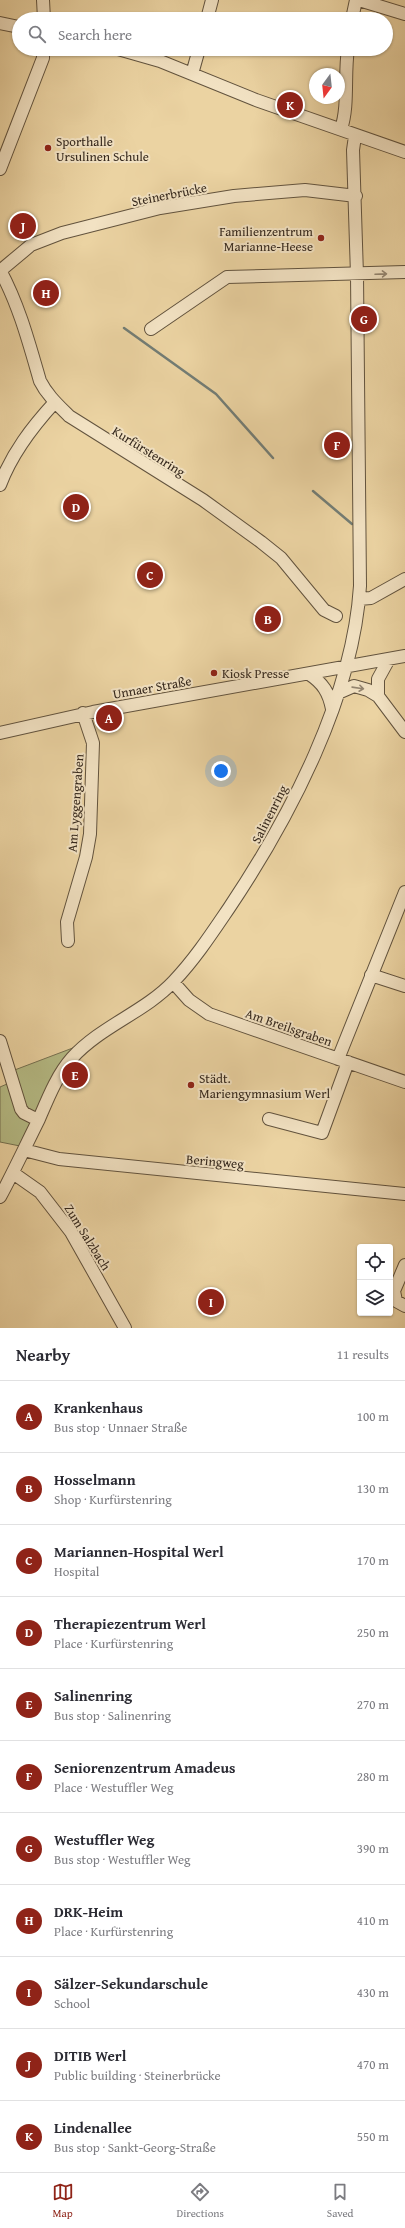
<!DOCTYPE html>
<html lang="en">
<head>
<meta charset="utf-8">
<style>
  body { margin:0; font-family:"Gentium Book Plus",serif; background:#f7f7f7; color:#2b2b33 }
  .controls { position:absolute; right:12px; bottom:12px; display:grid; overflow:hidden; border-radius:4px; box-shadow:0 1px 3px #0004 }
  .controls button { width:36px; height:36px; display:grid; place-items:center; padding:0; border:0; border-bottom:1px solid #e1e1e2; background:#fff; color:#2b2b33; font:20px sans-serif }
  .compass { position:absolute; left:309px; top:68px; width:36px; height:36px; border-radius:50%; background:#fff; box-shadow:0 1px 3px #0004; rotate:195deg }
  .you { position:absolute; left:221px; top:771px; width:14px; height:14px; margin:-10px; border:3px solid #fff; border-radius:50%; background:#1a73e8; box-shadow:0 0 0 6px #1a73e833 }
  .badge { display:grid; place-items:center; width:26px; height:26px; border-radius:50%; background:#8f2418; color:#fff; font-size:13px; font-weight:700 }
  .pin { position:absolute; translate:-50% -50%; border:2px solid #fff; box-shadow:0 1px 4px #0006 }
  .list { margin:0; padding:0; list-style:none }
  h2 { display:flex; justify-content:space-between; align-items:center; height:52px; margin:0; padding:0 16px; font-size:17px }
  h2 small { font-size:13px; font-weight:400; color:#7c7c81 }
  .list li { display:grid; grid-template-columns:26px 1fr auto; gap:12px; align-items:center; box-sizing:border-box; height:72px; padding:0 16px; border-top:1px solid #e1e1e2 }
  .list b { display:block; font-size:15px; white-space:nowrap }
  .list p { margin:0; font-size:13px; white-space:nowrap; color:#7c7c81 }
  .list em { font-size:13px; font-style:normal; color:#7c7c81 }
  .icon { flex:none; width:22px; height:22px; fill:none; stroke:currentColor; stroke-width:2; stroke-linecap:round; stroke-linejoin:round }
  .map { position:relative; flex:none; width:405px; height:1328px; overflow:hidden }
  .search { position:absolute; background:#fff; box-shadow:0 1px 3px #0004; left:12px; right:12px; top:12px; height:44px; display:flex; align-items:center; gap:10px; box-sizing:border-box; padding:0 14px; border-radius:22px; color:#7c7c81; font-size:15px }
  .sheet { height:844px; background:#fff }
  nav { display:flex; justify-content:space-around; align-items:center; box-sizing:border-box; height:56px; border-top:1px solid #e1e1e2; background:#fff; font-size:11px; color:#7c7c81 }
  nav a { display:grid; justify-items:center; gap:2px }
  nav .on { color:#8f2418 }
  .map>svg:first-child { display:block }
  .green { fill:#b6bc86; stroke:#767252 }
  .lines { fill:none; stroke-linecap:round; stroke-linejoin:round }
  .stream { stroke:#737d75; stroke-width:2.5 }
  .minor-casing { stroke:#62533e; stroke-width:14 }
  .minor { stroke:#f2e2c3; stroke-width:12 }
  .oneway { stroke:#948570 }
  .poi-dot { fill:#8f2418; stroke:#f2e2c3; stroke-width:1.5 }
  .labels { text-anchor:middle; stroke-width:4; stroke-linejoin:round; paint-order:stroke }
  .poi-label { font-size:13px; fill:#35281d; stroke:#f2e2c3; text-anchor:start }
  .street-label { font-size:13px; fill:#35281d; stroke:#f2e2c3 }
</style>
</head>
<body>
<div class="map">
<svg width="405" height="1328" viewBox="0 0 405 1328">
  <rect width="100%" height="100%" fill="#ebd3a2"/>
  <filter id="stains"><feTurbulence type="fractalNoise" baseFrequency=".005" numOctaves="4"/><feColorMatrix values="0 0 0 0 .2 0 0 0 0 .09 0 0 0 0 .02 0 0 0 .5 -.17"/></filter>
  <radialGradient id="worn" r=".72"><stop offset=".6" stop-color="#630" stop-opacity="0"/><stop offset="1" stop-color="#630" stop-opacity=".3"/></radialGradient>
  <path class="green" d="M78,1046L39,1110L34,1112L25,1108L12,1071Z
    M7,1084L18,1114L28,1119L31,1124L20,1146L0,1142V1087Z"/>
  <g class="lines">
    <path class="stream" d="M124,328L216,394L273,458
      M313,491L352,524"/>
    <defs>
      <path id="minor" d="M43,0L44,19
        M359,0L405,14
        M207,19L212,0
        M352,19L356,0
        M0,23L19,27
        M118,49L160,61L256,100L405,152
        M192,74L199,49
        M341,129C349,105 344,75 348,49
        M0,169L43,58V49
        M0,270C19,305 29,343 40,381C47,395 58,405 69,416L203,500L261,542L281,558L324,610L336,616
        M0,271L31,245L62,233L160,208L234,196L305,190L356,196
        M151,329L227,277L405,272
        M0,485C12,453 32,427 55,402
        M359,599L371,598L405,579
        M309,674C323,683 329,693 332,709
        M338,693L354,686L368,690L378,696L405,732
        M378,696V679L389,659
        M0,733L93,712L405,656
        M68,941L67,922L86,857L90,834L93,743L83,713
        M371,975L405,986
        M173,982L189,1000L209,1014L405,1082
        M0,1041L21,1109L24,1113L38,1120
        M338,1059L405,892
        M269,1119L322,1133L348,1062
        M24,1150L59,1159L405,1194
        M13,1173L40,1192L71,1232L125,1328
        M0,1197C14,1171 26,1145 39,1119C48,1098 57,1075 72,1058C101,1026 145,1012 174,981C195,959 212,933 229,908C290,817 353,697 360,586L357,275L353,150L355,136
        M405,1265L394,1291L396,1301L405,1306"/>
    </defs>
    <use href="#minor" class="minor-casing"/>
    <use href="#minor" class="minor"/>
  </g>
  <defs><path id="oneway-shaft" d="M-6 0H5M1.5-3L5.5 0L1.5 3" fill="none" stroke-width="1.6" stroke-linecap="round" stroke-linejoin="round"/></defs>
  <g class="oneway">
    <use href="#oneway-shaft" transform="translate(381 274) rotate(-2)"/>
    <use href="#oneway-shaft" transform="translate(358 688) rotate(8)"/>
  </g>
  <g class="poi-dot">
    <circle cx="48" cy="148" r="4"/>
    <circle cx="321" cy="238" r="4"/>
    <circle cx="214" cy="673" r="4"/>
    <circle cx="191" cy="1085" r="4"/>
  </g>
  <g class="labels">
    <g class="poi-label">
      <text x="56" y="146">Sporthalle<tspan x="56" dy="15">Ursulinen Schule</tspan></text>
      <text x="313" y="236" text-anchor="end">Familienzentrum<tspan x="313" dy="15">Marianne-Heese</tspan></text>
      <text x="222" y="678">Kiosk Presse</text>
      <text x="199" y="1083">Städt.<tspan x="199" dy="15">Mariengymnasium Werl</tspan></text>
    </g>
    <g class="street-label">
      <text transform="translate(169 194) rotate(-11)" y="5">Steinerbrücke</text>
      <text transform="translate(149 451) rotate(32)" y="5">Kurfürstenring</text>
      <text transform="translate(152 687) rotate(-10)" y="5">Unnaer Straße</text>
      <text transform="translate(75 803) rotate(-86)" y="5">Am Lyggengraben</text>
      <text transform="translate(269 814) rotate(-63)" y="5">Salinenring</text>
      <text transform="translate(289 1027) rotate(19)" y="5">Am Breilsgraben</text>
      <text transform="translate(215 1161) rotate(5)" y="5">Beringweg</text>
      <text transform="translate(88 1237) rotate(58)" y="5">Zum Salzbach</text>
    </g>
  </g>
  <rect width="100%" height="100%" filter="url(#stains)"/>
  <rect width="100%" height="100%" fill="url(#worn)"/>
</svg>
<div class="controls">
<button><svg class="icon" aria-label="locate" viewBox="0 0 24 24"><circle cx="12" cy="12" r="6"/><path d="M12 2v4M12 18v4M2 12h4M18 12h4"/></svg></button>
<button><svg class="icon" aria-label="layers" viewBox="0 0 24 24"><path d="M12 4l9 5-9 5-9-5zM3 14l9 5 9-5"/></svg></button>
</div>
<svg class="compass" viewBox="-18 -18 36 36"><path d="M0-13l5 13h-10z" fill="#e53935"/><path d="M0 13l5-13h-10z" fill="#7c7c81"/></svg>
<div class="you"></div>
<div class="pin badge" style="left:109px;top:718px">A</div>
<div class="pin badge" style="left:268px;top:619px">B</div>
<div class="pin badge" style="left:150px;top:575px">C</div>
<div class="pin badge" style="left:76px;top:507px">D</div>
<div class="pin badge" style="left:75px;top:1075px">E</div>
<div class="pin badge" style="left:337px;top:445px">F</div>
<div class="pin badge" style="left:364px;top:319px">G</div>
<div class="pin badge" style="left:46px;top:293px">H</div>
<div class="pin badge" style="left:211px;top:1302px">I</div>
<div class="pin badge" style="left:23px;top:226px">J</div>
<div class="pin badge" style="left:290px;top:105px">K</div>
<div class="search"><svg class="icon" aria-label="search" viewBox="0 0 24 24"><circle cx="10" cy="10" r="6"/><path d="M15 15l6 6"/></svg>Search here</div>
</div>
<section class="sheet">
<h2>Nearby<small>11 results</small></h2>
<ul class="list">
<li><span class="badge">A</span><div><b>Krankenhaus</b><p>Bus stop · Unnaer Straße</p></div><em>100 m</em></li>
<li><span class="badge">B</span><div><b>Hosselmann</b><p>Shop · Kurfürstenring</p></div><em>130 m</em></li>
<li><span class="badge">C</span><div><b>Mariannen-Hospital Werl</b><p>Hospital</p></div><em>170 m</em></li>
<li><span class="badge">D</span><div><b>Therapiezentrum Werl</b><p>Place · Kurfürstenring</p></div><em>250 m</em></li>
<li><span class="badge">E</span><div><b>Salinenring</b><p>Bus stop · Salinenring</p></div><em>270 m</em></li>
<li><span class="badge">F</span><div><b>Seniorenzentrum Amadeus</b><p>Place · Westuffler Weg</p></div><em>280 m</em></li>
<li><span class="badge">G</span><div><b>Westuffler Weg</b><p>Bus stop · Westuffler Weg</p></div><em>390 m</em></li>
<li><span class="badge">H</span><div><b>DRK-Heim</b><p>Place · Kurfürstenring</p></div><em>410 m</em></li>
<li><span class="badge">I</span><div><b>Sälzer-Sekundarschule</b><p>School</p></div><em>430 m</em></li>
<li><span class="badge">J</span><div><b>DITIB Werl</b><p>Public building · Steinerbrücke</p></div><em>470 m</em></li>
<li><span class="badge">K</span><div><b>Lindenallee</b><p>Bus stop · Sankt-Georg-Straße</p></div><em>550 m</em></li>
</ul>
</section>
<nav>
<a class="on"><svg class="icon" aria-label="map" viewBox="0 0 24 24"><path d="M3 6l6-2 6 2 6-2v14l-6 2-6-2-6 2zM9 4v14M15 6v14"/></svg>Map</a>
<a><svg class="icon" aria-label="directions" viewBox="0 0 24 24"><path d="M12 3l9 9-9 9-9-9zM9 14v-3h6M13 9l2 2-2 2"/></svg>Directions</a>
<a><svg class="icon" aria-label="saved" viewBox="0 0 24 24"><path d="M7 4h10v16l-5-4-5 4z"/></svg>Saved</a>
</nav>
</body>
</html>
